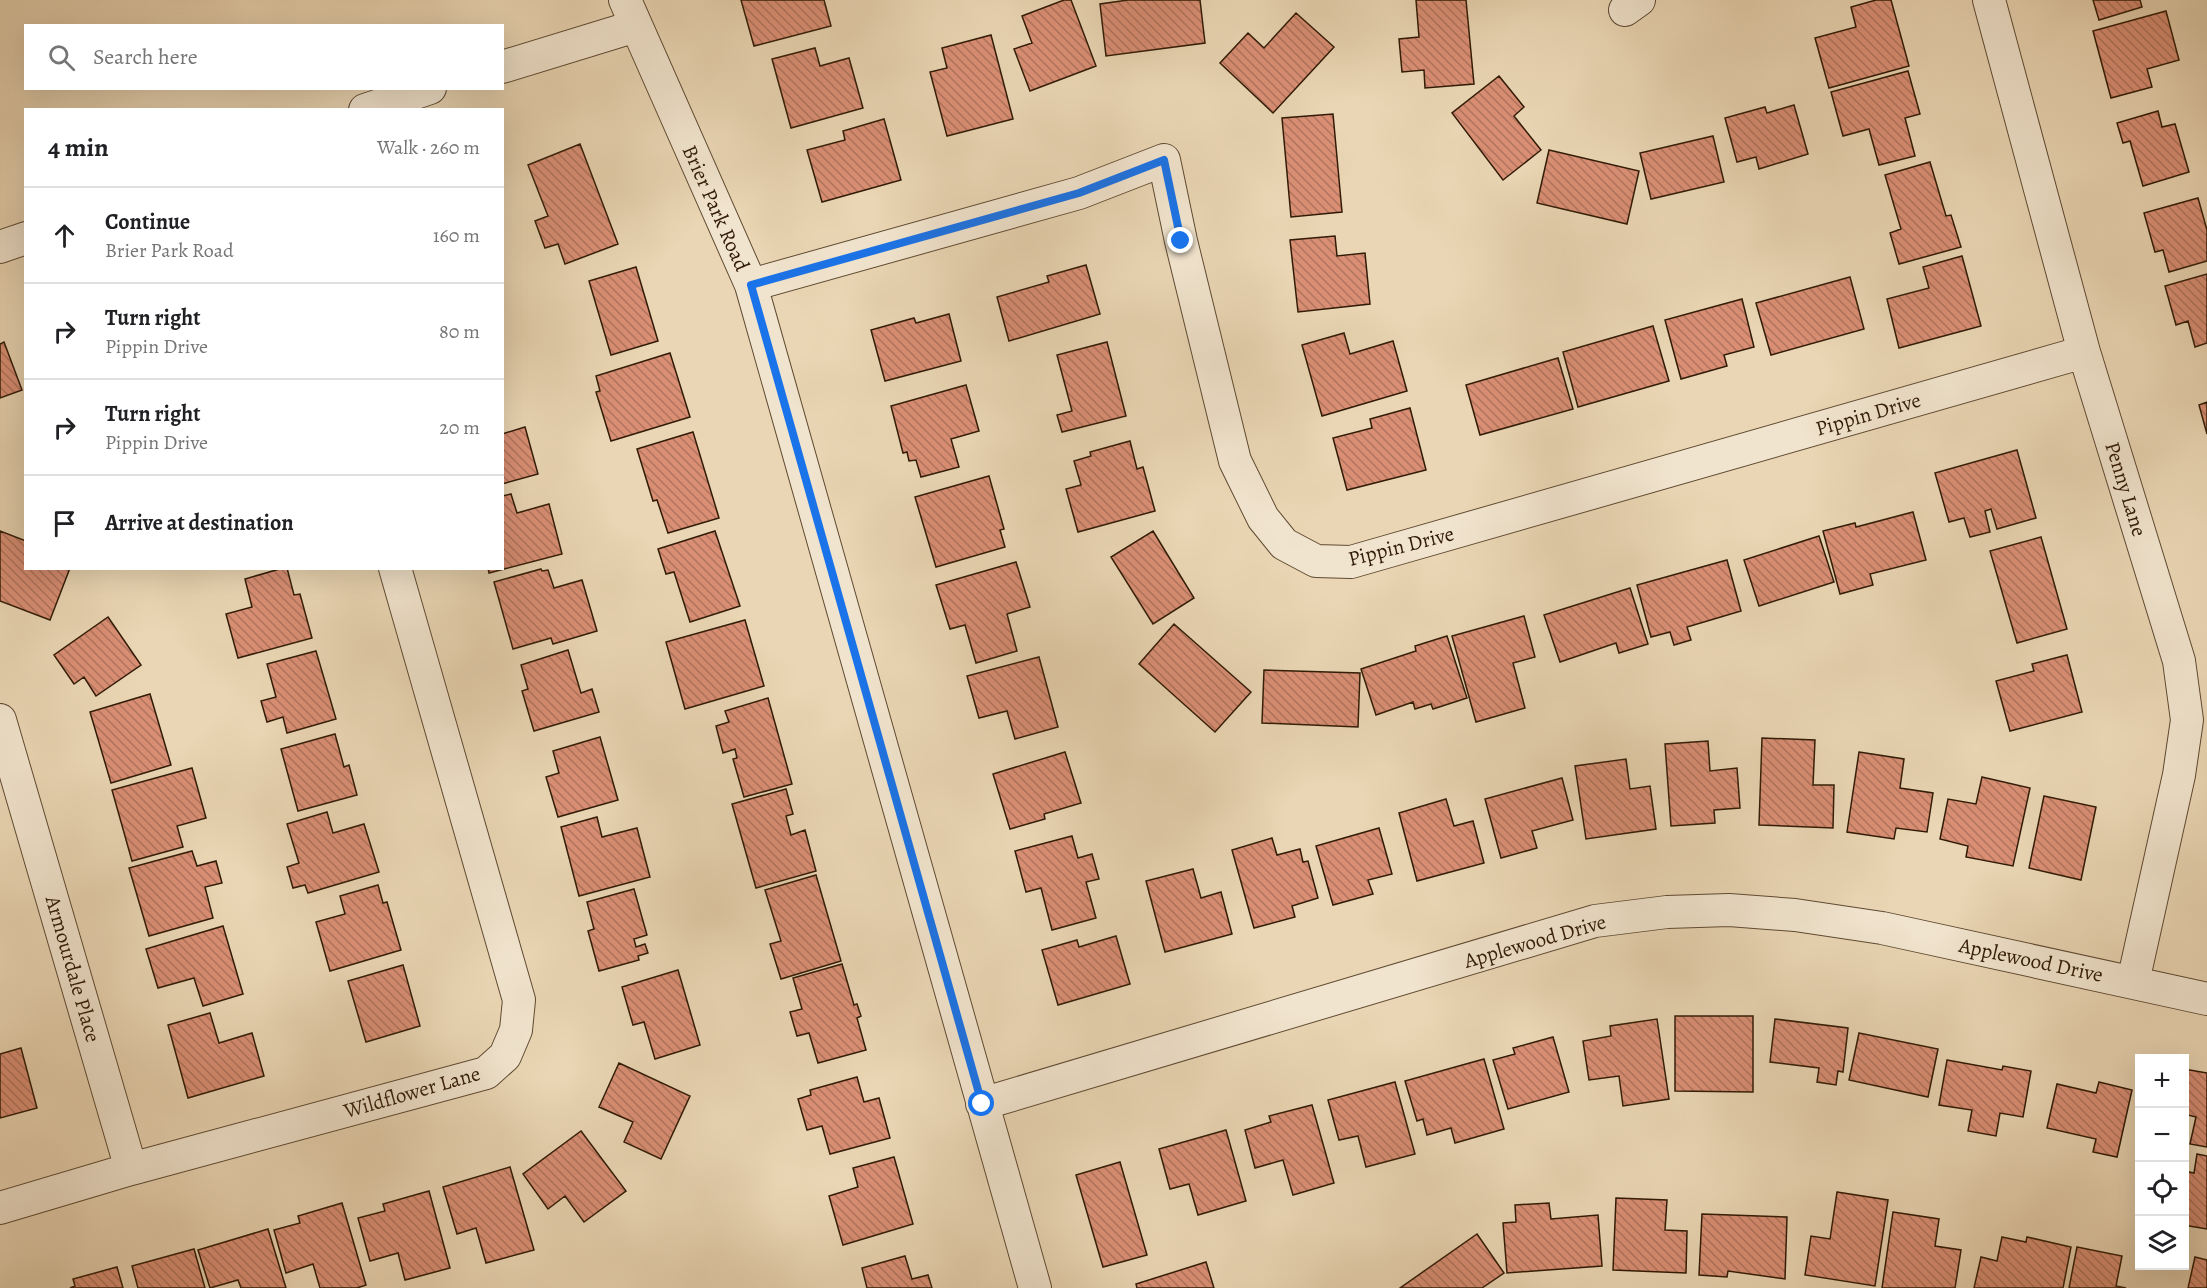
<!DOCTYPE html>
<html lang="en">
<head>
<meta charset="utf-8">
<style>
  body { margin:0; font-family:Alegreya,serif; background:#f2f2f2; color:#202124 }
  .controls { position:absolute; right:18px; bottom:18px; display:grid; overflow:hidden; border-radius:0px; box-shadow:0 6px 24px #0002 }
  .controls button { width:54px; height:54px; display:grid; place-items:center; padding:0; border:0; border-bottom:2px solid #e0e0e0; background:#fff; color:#202124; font:30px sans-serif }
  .stop { position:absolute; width:18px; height:18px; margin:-14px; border:4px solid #1a73e8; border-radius:50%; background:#fff }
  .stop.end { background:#1a73e8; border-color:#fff; box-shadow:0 2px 6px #0008 }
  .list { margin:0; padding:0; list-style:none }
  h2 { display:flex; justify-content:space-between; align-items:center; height:78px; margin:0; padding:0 24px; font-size:26px }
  h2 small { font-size:20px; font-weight:400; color:#757577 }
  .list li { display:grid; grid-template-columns:39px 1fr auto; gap:18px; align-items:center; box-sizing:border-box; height:96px; padding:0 24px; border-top:2px solid #e0e0e0 }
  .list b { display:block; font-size:22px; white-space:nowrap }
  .list p { margin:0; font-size:20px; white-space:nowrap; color:#757577 }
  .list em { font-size:20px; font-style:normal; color:#757577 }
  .icon { flex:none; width:33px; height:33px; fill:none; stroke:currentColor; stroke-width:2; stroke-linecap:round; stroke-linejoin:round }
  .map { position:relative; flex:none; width:2207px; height:1288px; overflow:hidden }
  .search { position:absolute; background:#fff; box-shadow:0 6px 24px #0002; left:24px; top:24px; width:480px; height:66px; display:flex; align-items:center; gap:15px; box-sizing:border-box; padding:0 21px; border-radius:0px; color:#757577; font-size:22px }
  .panel { position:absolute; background:#fff; box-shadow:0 6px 24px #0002; left:24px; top:108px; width:480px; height:462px; border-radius:0px }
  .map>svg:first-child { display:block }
  .building { fill:url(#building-back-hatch); stroke:#311b06; stroke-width:1.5 }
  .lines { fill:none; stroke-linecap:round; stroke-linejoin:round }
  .street-casing { stroke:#5f4a32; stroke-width:34 }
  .street { stroke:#f1e4ce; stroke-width:32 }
  .route { stroke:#1a73e8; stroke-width:8 }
  .labels { text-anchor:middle; stroke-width:4.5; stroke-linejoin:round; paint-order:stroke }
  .street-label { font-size:21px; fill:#311b06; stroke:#f1e4ce }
</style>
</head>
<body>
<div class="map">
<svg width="2207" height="1288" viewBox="0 0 2207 1288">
  <defs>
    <pattern id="building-back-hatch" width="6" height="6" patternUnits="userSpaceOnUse" patternTransform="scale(1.5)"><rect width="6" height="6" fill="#da8f75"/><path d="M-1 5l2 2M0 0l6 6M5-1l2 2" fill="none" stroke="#b1745e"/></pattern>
  </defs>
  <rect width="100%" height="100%" fill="#ead6b4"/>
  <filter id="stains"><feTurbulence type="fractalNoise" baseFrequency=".00333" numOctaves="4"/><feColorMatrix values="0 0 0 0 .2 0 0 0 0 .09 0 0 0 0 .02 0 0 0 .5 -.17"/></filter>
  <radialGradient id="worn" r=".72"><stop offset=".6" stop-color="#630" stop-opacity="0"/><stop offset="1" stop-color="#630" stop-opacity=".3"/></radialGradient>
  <path class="building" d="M741,0H824L831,26L754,46Z
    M1064,0H1071L1096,66L1030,91L1014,49L1032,43L1022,16Z
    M1128,0H1200L1205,43L1106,56L1100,4Z
    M1416,0H1466L1474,84L1425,88L1424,70L1402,72L1399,39L1419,37Z
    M1876,0H1891L1909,66L1829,88L1815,38L1856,27L1851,7Z
    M2093,0H2140L2142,7L2099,20Z
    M2166,11L2179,60L2147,69L2152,87L2111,98L2093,31Z
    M1296,13L1334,47L1273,113L1220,63L1248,33L1264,48Z
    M991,35L1013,119L947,136L930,72L947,68L942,48Z
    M815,48L820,66L849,58L863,108L791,128L772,59Z
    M1908,71L1920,114L1905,118L1915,156L1879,165L1869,129L1843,136L1831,92Z
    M1499,76L1524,107L1514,116L1541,150L1503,180L1452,113Z
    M1794,105L1808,154L1759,169L1756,157L1737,162L1725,118L1765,107L1767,113Z
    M2158,111L2162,127L2175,124L2189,172L2143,186L2130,141L2123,143L2117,123Z
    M1333,114L1342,212L1291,217L1282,118Z
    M884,119L901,180L822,202L807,150L845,140L843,131Z
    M1713,136L1724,182L1651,199L1640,153Z
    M580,144L618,244L565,264L558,244L545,248L535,221L548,216L528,165Z
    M1549,150L1639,171L1627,224L1537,203Z
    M1930,162L1946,216L1951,215L1961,247L1899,264L1890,233L1901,229L1885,175Z
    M2198,198L2207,230V261L2169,272L2163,250L2155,252L2144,213Z
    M1335,236L1337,256L1365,253L1370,304L1298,312L1290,240Z
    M1962,256L1981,326L1899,348L1887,299L1929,288L1923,267Z
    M1086,265L1100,314L1009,341L997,297L1049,282L1047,276Z
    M636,267L658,341L611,355L589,281Z
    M2207,274V343L2195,347L2188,321L2176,325L2165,286Z
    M1850,277L1864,329L1771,355L1756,303Z
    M1742,299L1754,347L1724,355L1727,366L1681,379L1665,320Z
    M949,314L961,361L885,381L871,330L914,318L916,323Z
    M1653,326L1669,381L1578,407L1563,352Z
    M1344,333L1350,354L1393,341L1407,391L1322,416L1302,345Z
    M4,342L22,390L0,398V344Z
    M1107,342L1126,416L1062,432L1057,415L1072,411L1057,355Z
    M670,353L690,417L611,441L596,392L600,391L596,376Z
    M1558,358L1573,409L1480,435L1466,385Z
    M966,385L979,431L951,439L959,467L921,477L916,460L909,461L907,452L903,453L891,406Z
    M2207,402V434L2199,405Z
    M1410,408L1426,470L1347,490L1333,438L1372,428L1370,419Z
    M525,427L538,474L502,484V434Z
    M693,432L719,518L668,533L657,500L653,501L637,449Z
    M1130,441L1137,469L1143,467L1155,511L1078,532L1066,489L1081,485L1074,461L1091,456L1090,452Z
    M2017,450L2036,518L1997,529L1991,509L1985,511L1990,532L1970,537L1964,518L1949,522L1935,473Z
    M989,476L1004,529L1000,530L1005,547L936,567L915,497Z
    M511,494L517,513L549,504L562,554L489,573L488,568H502V496Z
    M1913,512L1926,560L1870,574L1873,585L1840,594L1823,531L1855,523L1856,527Z
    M0,531L26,541V568H70L50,620L0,601Z
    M715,531L740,606L690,622L674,572L666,574L658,549Z
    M1153,531L1194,598L1153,624L1111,557Z
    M1819,536L1834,582L1759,606L1744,560Z
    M2041,537L2067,629L2017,643L1990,551Z
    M1727,560L1741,611L1687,627L1691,640L1674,645L1670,632L1651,637L1637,585Z
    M1016,562L1030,607L1007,614L1017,651L976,663L965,625L950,629L936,585Z
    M283,568H287L294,595L300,594L312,638L238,658L226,614L252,607L245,579Z
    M541,569L542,571L548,570L554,588L582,580L597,631L553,644L551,638L513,649L494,582Z
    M1630,588L1648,644L1619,653L1616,643L1560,662L1544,615Z
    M1524,616L1535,657L1513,663L1525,708L1476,722L1452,636Z
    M108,617L141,665L96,696L84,677L74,684L54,655Z
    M745,620L764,686L685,709L666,642Z
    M1174,624L1251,692L1215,732L1139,664Z
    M1447,636L1467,698L1433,709L1431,704L1415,709L1413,702L1376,715L1361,669L1416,651L1415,646Z
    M568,650L581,693L592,689L599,712L534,731L522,691L528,689L521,665Z
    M316,651L336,719L287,733L283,717L267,722L261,701L276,697L267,664Z
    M2067,655L2082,712L2010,731L1996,681L2034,671L2032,664Z
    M1039,657L1058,727L1015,739L1007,711L979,718L967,676Z
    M1264,670L1360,673L1358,727L1262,723Z
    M150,694L171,765L111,783L90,712Z
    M768,698L792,784L744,797L733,759L737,758L735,749L723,753L716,726L729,722L725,711Z
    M335,734L344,767L349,765L357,795L298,811L281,749Z
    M600,737L618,800L558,817L546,777L559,773L553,751Z
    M1762,738L1815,740L1813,785H1834L1833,828L1759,825Z
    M1708,741L1710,771L1737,768L1740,808L1714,810L1715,823L1671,826L1665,744Z
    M1065,752L1081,803L1044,814L1045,819L1010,829L993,774Z
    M1859,752L1904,759L1900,788L1933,793L1927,832L1896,828L1894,839L1847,832Z
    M1626,759L1630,789L1650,786L1656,829L1586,839L1575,766Z
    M192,768L206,818L177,826L183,847L132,861L112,790Z
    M1982,777L2030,788L2013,866L1966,857L1968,846L1940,839L1948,799L1976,804Z
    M1562,778L1573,820L1532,831L1537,848L1501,858L1485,799Z
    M786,789L793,814L786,816L791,835L805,830L816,871L756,888L732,804Z
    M2044,796L2096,807L2081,880L2029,868Z
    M1446,799L1454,826L1473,821L1484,863L1417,881L1399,813Z
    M327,812L333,833L364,824L379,872L308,893L305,885L293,888L287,867L299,863L287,824Z
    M597,817L602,837L637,828L650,877L579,896L561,827Z
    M1379,828L1392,874L1368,880L1373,894L1333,905L1316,846Z
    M1072,836L1078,858L1092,854L1099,879L1086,882L1096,918L1052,930L1041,888L1026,892L1015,851Z
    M1272,838L1277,855L1300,849L1303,862L1308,861L1318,898L1292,906L1295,917L1254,928L1232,850Z
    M192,851L197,866L216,861L222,883L205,887L213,918L149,936L129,868Z
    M1193,869L1201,898L1221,892L1232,934L1165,952L1146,881Z
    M816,875L841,961L781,979L770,944L781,941L765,890Z
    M378,885L383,903L387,902L401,950L330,971L316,922L345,914L340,896Z
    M634,889L647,935L634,939L636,947L645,944L648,953L638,956L639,960L599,971L588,931L594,929L587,902Z
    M223,926L243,994L203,1006L194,978L158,988L146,949Z
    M1116,936L1130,984L1058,1005L1042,950L1077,940L1079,947Z
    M842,964L854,1005L857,1004L861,1016L857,1018L866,1050L818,1063L809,1033L797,1036L790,1012L802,1009L793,978Z
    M403,965L420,1026L366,1042L348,981Z
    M678,970L700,1045L655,1059L644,1022L633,1025L622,987Z
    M210,1013L219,1043L252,1033L264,1076L188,1098L168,1025Z
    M1675,1016H1753V1092L1675,1091Z
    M1657,1019L1669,1099L1623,1106L1619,1076L1589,1080L1583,1041L1611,1036L1610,1026Z
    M1775,1019L1848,1028L1843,1072L1838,1071L1836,1085L1817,1082L1819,1068L1770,1062Z
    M1859,1033L1938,1049L1928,1097L1849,1080Z
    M1553,1037L1569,1092L1508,1109L1493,1060L1515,1054L1513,1048Z
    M21,1048L37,1108L0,1118V1054Z
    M1484,1059L1504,1129L1455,1143L1451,1128L1427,1135L1423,1119L1417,1121L1405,1081Z
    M1947,1060L2002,1070L2003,1066L2031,1071L2023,1117L2000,1113L1996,1136L1968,1131L1972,1110L1939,1105Z
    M619,1063L690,1096L661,1159L624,1142L633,1122L599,1107Z
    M2184,1069L2207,1073V1147L2190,1144L2196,1117L2184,1114Z
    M857,1077L864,1102L879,1098L890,1138L830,1154L822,1126L807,1130L798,1099L811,1095L810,1090Z
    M1395,1082L1415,1154L1366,1167L1358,1136L1339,1140L1328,1100Z
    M2099,1082L2132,1090L2117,1157L2093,1152L2096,1139L2047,1128L2057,1084L2096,1093Z
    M1312,1105L1334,1183L1293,1195L1283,1160L1255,1168L1245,1130L1271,1122L1269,1116Z
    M1226,1130L1246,1201L1198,1215L1189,1184L1170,1189L1159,1149Z
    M581,1131L626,1191L584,1222L565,1196L548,1209L523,1174Z
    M2197,1154L2207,1156V1229L2184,1225V1171L2194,1173Z
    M894,1157L913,1224L843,1245L829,1196L858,1187L853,1168Z
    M1120,1162L1147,1255L1103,1267L1076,1175Z
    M510,1167L534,1250L486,1263L476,1228L457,1234L443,1187Z
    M429,1191L450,1268L405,1280L398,1253L370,1261L358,1218L385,1211L383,1204Z
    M1837,1192L1888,1200L1875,1286L1805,1275L1811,1236L1830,1239Z
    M1616,1198L1667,1200L1665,1230L1687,1231L1686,1273L1613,1270Z
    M342,1203L366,1285L357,1288H320L313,1264L286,1273L274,1230L300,1223L298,1216Z
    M1549,1203L1551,1219L1598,1215L1602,1266L1507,1273L1503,1223L1516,1222L1515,1205Z
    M1893,1212L1939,1219L1935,1246L1961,1250L1955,1288H1882Z
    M1702,1214L1787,1217L1785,1279L1728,1271L1727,1277L1699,1275Z
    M268,1229L286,1288H241L238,1280L210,1288L198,1250Z
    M1477,1234L1504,1273L1482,1288H1400Z
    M2002,1237L2026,1242L2027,1237L2071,1247L2063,1288H1974L1981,1257L1997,1261Z
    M2077,1247L2122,1256L2116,1286L2126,1288H2069Z
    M194,1249L205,1288H138L132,1266Z
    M905,1256L912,1279L928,1275L932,1288H867L862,1268Z
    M2195,1257L2207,1260V1288H2188Z
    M1206,1262L1214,1288H1137L1136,1284Z
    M117,1267L123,1288H70L75,1286L73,1279Z"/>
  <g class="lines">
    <defs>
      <path id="street" d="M625,0L751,285L1035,1288
        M1989,0L2084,352L2179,661L2187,720L2179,775L2133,982
        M1625,10L1639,0
        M502,67L636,26
        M365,110L430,88
        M0,247L26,238
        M751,285L1079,193L1164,160L1181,241L1235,461L1263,518L1284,544L1316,561L1351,562L2084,352
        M0,720L131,1169
        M982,1104L1595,921L1667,912L1729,910L1795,915L1882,928L2207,999
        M0,1208L131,1169L486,1073L505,1056L516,1030L519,1000L395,568"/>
    </defs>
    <use href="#street" class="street-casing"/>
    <use href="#street" class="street"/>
  </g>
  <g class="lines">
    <path class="route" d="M982,1104L751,285L1079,193L1164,160L1181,241"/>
  </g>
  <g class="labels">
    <g class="street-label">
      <text transform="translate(716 208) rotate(66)" y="7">Brier Park Road</text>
      <text transform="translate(1868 414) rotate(-16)" y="7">Pippin Drive</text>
      <text transform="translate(2126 489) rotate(73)" y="7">Penny Lane</text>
      <text transform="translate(1401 546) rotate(-14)" y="7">Pippin Drive</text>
      <text transform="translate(1535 941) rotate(-16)" y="7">Applewood Drive</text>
      <text transform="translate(2031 960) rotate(12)" y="7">Applewood Drive</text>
      <text transform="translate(73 969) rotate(74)" y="7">Armourdale Place</text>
      <text transform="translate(412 1092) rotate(-16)" y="7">Wildflower Lane</text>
    </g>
  </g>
  <rect width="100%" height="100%" filter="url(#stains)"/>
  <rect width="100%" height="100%" fill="url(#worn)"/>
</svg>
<div class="controls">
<button>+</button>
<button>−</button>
<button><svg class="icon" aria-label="locate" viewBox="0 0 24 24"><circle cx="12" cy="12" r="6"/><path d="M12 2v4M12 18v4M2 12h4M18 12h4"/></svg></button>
<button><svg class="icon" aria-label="layers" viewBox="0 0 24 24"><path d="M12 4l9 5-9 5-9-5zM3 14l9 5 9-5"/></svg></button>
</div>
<div class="stop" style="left:982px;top:1104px"></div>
<div class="stop end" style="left:1181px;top:241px"></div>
<div class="search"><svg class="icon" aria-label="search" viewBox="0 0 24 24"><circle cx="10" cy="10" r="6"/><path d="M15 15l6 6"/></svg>Search here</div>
<section class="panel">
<h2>4 min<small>Walk · 260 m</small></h2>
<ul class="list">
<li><svg class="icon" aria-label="ahead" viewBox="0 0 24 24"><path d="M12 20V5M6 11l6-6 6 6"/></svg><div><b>Continue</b><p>Brier Park Road</p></div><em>160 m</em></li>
<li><svg class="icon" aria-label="right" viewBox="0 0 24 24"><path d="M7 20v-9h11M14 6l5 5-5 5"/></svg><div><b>Turn right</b><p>Pippin Drive</p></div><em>80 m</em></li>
<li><svg class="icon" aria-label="right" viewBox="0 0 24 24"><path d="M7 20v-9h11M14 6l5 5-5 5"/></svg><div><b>Turn right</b><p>Pippin Drive</p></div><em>20 m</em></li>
<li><svg class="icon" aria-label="arrive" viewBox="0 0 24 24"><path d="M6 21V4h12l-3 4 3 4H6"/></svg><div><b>Arrive at destination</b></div></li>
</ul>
</section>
</div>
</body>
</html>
